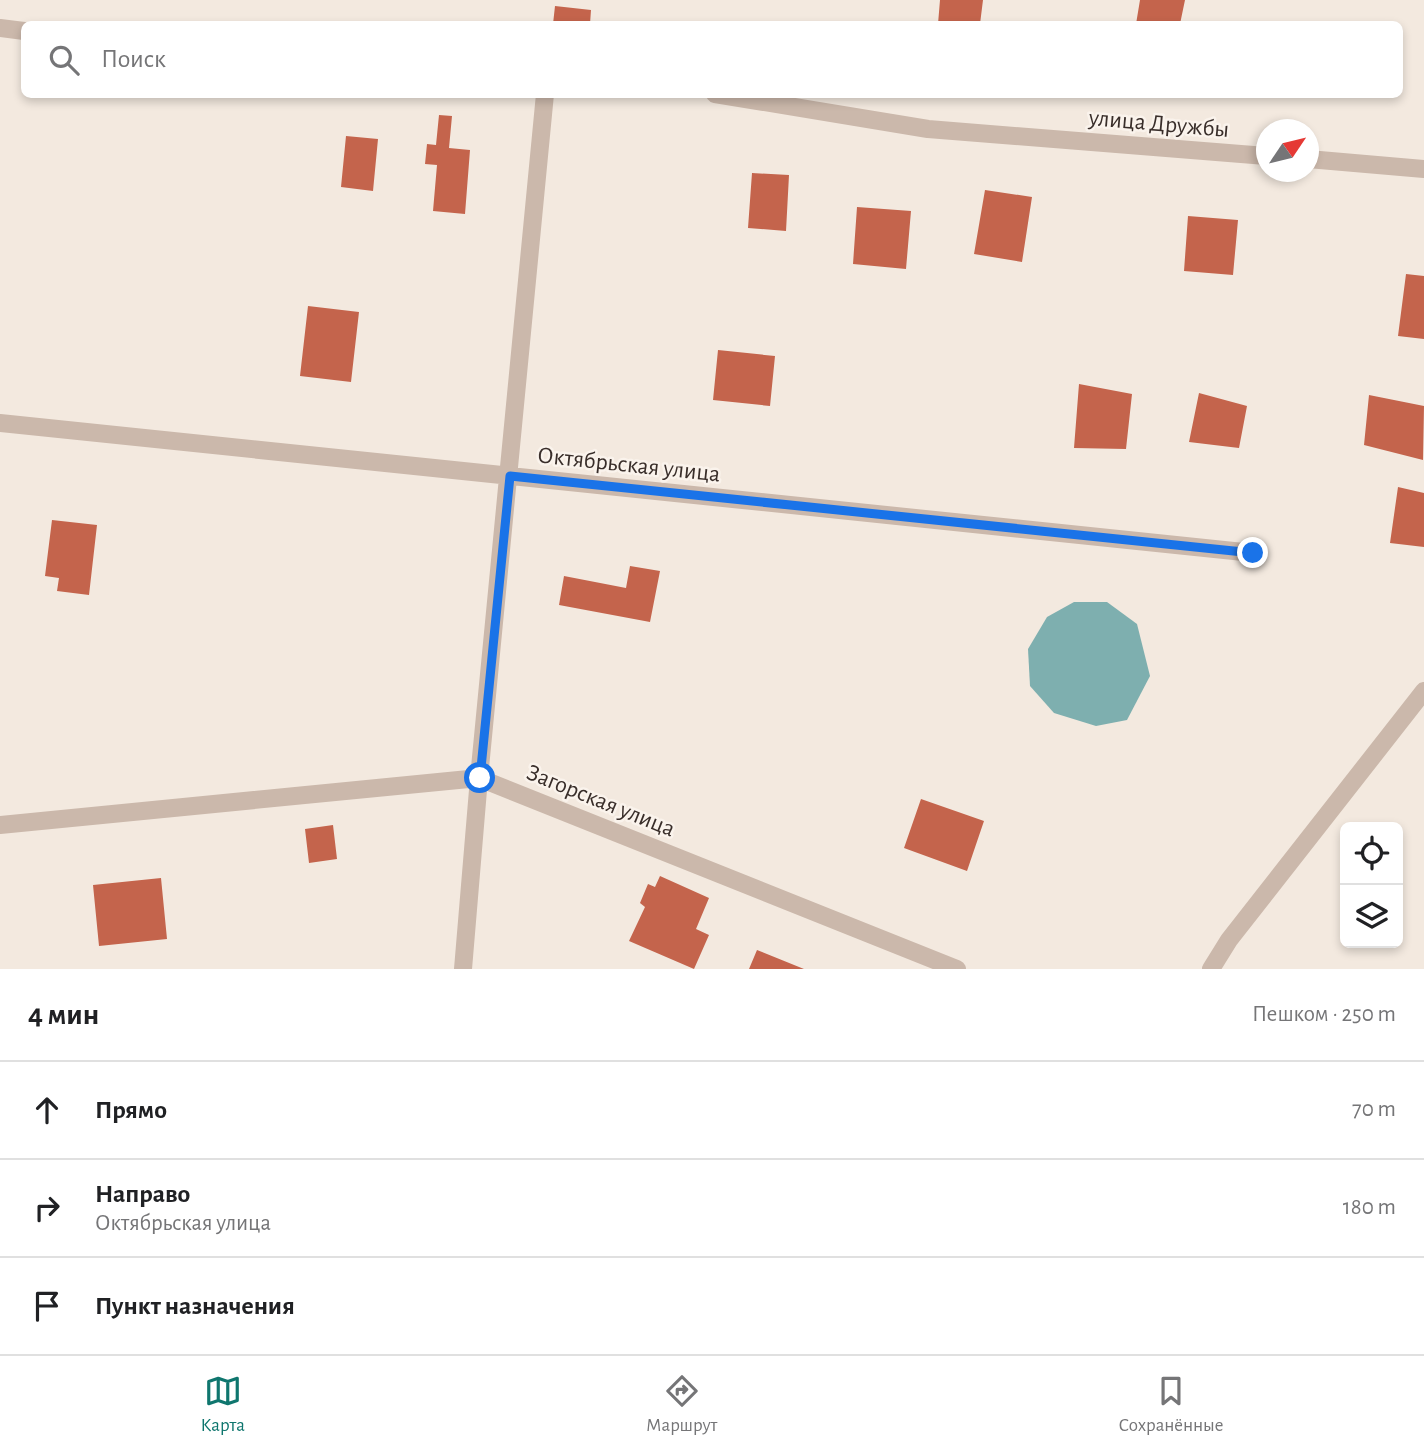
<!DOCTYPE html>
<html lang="ru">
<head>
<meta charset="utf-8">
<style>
  body { margin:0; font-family:"Alegreya Sans",sans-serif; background:#f2f2f2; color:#202124 }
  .controls { position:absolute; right:21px; bottom:21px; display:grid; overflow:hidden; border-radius:10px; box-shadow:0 4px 10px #0003 }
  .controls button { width:63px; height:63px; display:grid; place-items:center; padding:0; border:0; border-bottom:2px solid #e0e0e0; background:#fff; color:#202124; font:35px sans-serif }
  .compass { position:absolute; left:1256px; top:119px; width:63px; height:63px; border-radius:50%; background:#fff; box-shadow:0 4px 10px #0003; rotate:55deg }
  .stop { position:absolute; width:21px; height:21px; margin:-16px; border:5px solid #1a73e8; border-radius:50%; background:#fff }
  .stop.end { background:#1a73e8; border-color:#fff; box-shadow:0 2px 7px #0008 }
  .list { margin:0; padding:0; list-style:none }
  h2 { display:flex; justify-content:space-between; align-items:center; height:91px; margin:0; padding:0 28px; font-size:30px }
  h2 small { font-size:23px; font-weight:400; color:#757577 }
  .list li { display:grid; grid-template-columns:46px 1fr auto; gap:21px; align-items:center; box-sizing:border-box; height:98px; padding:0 28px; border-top:2px solid #e0e0e0 }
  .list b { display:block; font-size:26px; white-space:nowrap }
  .list p { margin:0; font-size:23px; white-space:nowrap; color:#757577 }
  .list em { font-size:23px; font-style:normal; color:#757577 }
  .icon { flex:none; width:38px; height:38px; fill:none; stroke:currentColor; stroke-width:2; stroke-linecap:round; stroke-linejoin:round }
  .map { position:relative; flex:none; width:1424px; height:969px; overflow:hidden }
  .search { position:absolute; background:#fff; box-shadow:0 4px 10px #0003; left:21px; right:21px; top:21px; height:77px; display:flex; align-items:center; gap:18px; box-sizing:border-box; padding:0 24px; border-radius:10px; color:#757577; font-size:26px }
  .sheet { height:385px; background:#fff }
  nav { display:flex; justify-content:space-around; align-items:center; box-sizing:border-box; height:98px; border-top:2px solid #e0e0e0; background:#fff; font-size:19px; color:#757577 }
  nav a { display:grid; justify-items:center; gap:4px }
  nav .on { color:#0f766e }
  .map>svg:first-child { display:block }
  .water { fill:#7eafaf }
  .building { fill:#c4644c }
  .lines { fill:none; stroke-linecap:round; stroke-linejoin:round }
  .minor { stroke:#cbb8ab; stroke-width:18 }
  .route { stroke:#1a73e8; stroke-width:9 }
  .labels { text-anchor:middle; stroke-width:5; stroke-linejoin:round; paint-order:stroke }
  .street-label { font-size:24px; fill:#392e2a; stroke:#faf3ec }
</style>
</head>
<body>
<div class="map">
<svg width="1424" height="969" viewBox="0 0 1424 969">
  <rect width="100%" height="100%" fill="#f3e9df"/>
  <path class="water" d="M1074,602H1107L1137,624L1150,676L1127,720L1096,726L1054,713L1030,686L1028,649L1047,617Z"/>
  <path class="building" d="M940,0H983L980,24H938Z
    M1140,0H1185L1180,24H1136Z
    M555,6L591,10L590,24H553Z
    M439,115L452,116L449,148L470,150L465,214L433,211L437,165L425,164L427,144L436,145Z
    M346,136L378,139L373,191L341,187Z
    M752,173L789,175L786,231L748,228Z
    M985,190L1032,197L1022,262L974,254Z
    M857,207L911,211L906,269L853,264Z
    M1188,216L1238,220L1233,275L1184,271Z
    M1406,274L1424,276V339L1398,336Z
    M308,306L359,312L351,382L300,376Z
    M718,350L775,356L770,406L713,400Z
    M1079,384L1132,394L1126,449L1074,448Z
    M1199,393L1247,406L1239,448L1189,442Z
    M1369,395L1424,406L1423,460L1364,445Z
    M1398,487L1424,493V547L1390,543Z
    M52,520L97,525L89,595L57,591L59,578L45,576Z
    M630,566L660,571L650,622L559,605L564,576L626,588Z
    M921,799L984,821L967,871L904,848Z
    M333,825L337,859L309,863L305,829Z
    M660,876L709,898L696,929L709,935L694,969L629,941L645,907L640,903L648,884L655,887Z
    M161,878L167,939L99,946L93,885Z
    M757,950L804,969H749Z"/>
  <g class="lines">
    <path class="minor" d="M0,28L24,31
      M715,94L928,129L1266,156
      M1308,159L1424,169
      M0,423L1253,553
      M0,825L479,778L957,969
      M463,969L479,778L545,94
      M1211,969L1229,940L1424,691"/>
  </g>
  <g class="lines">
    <path class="route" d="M480,778L510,476L1253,553"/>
  </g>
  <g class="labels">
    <g class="street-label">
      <text transform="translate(1159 123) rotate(5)" y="8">улица Дружбы</text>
      <text transform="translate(629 464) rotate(6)" y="8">Октябрьская улица</text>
      <text transform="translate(601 800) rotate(22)" y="8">Загорская улица</text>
    </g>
  </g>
</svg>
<div class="controls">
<button><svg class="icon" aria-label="locate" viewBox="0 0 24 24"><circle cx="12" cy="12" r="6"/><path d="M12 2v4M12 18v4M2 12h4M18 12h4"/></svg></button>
<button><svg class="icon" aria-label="layers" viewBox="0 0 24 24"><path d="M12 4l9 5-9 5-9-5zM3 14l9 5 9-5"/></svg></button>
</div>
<svg class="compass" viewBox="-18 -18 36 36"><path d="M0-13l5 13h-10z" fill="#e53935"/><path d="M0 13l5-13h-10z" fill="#757577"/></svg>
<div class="stop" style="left:480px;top:778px"></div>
<div class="stop end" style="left:1253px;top:553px"></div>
<div class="search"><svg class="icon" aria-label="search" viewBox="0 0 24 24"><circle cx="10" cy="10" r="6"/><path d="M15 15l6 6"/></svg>Поиск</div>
</div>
<section class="sheet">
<h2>4 мин<small>Пешком · 250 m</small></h2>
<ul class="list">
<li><svg class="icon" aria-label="ahead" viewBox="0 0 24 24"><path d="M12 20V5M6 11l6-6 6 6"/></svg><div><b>Прямо</b></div><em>70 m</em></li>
<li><svg class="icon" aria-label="right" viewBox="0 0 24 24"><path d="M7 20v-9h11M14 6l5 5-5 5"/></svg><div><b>Направо</b><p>Октябрьская улица</p></div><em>180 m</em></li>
<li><svg class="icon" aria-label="arrive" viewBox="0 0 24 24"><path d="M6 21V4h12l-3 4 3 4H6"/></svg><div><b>Пункт назначения</b></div></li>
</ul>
</section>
<nav>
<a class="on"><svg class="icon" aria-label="map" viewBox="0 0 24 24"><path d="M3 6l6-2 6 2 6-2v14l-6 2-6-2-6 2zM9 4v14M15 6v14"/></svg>Карта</a>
<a><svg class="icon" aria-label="directions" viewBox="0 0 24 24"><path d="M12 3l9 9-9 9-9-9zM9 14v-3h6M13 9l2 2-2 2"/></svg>Маршрут</a>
<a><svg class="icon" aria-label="saved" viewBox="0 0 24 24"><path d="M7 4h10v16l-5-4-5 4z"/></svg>Сохранённые</a>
</nav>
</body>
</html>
